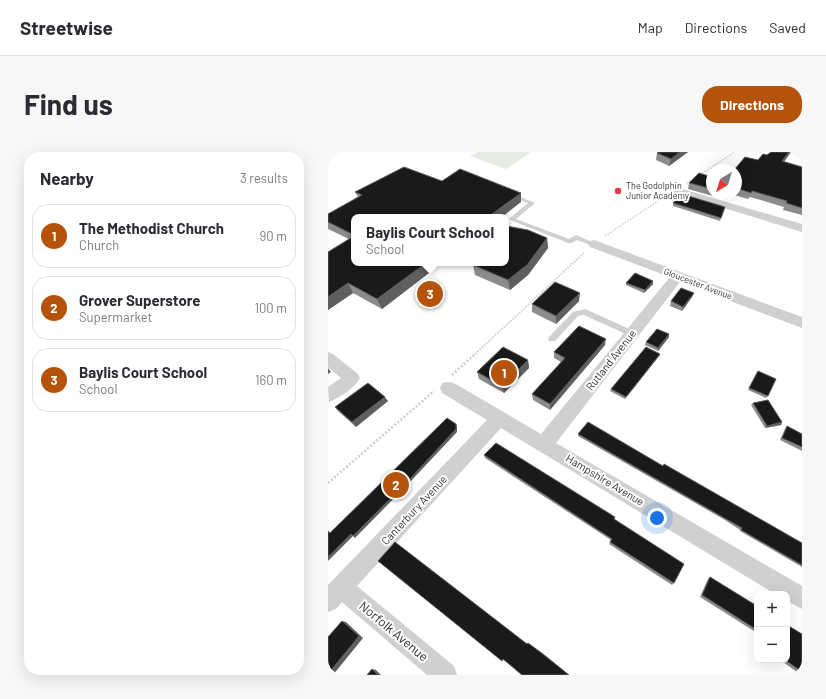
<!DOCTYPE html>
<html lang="en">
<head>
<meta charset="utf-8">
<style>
  body { margin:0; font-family:Barlow,sans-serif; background:#f7f7f7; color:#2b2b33 }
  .controls { position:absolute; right:12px; bottom:12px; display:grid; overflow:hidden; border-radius:8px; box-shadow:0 4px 16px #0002 }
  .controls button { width:36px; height:36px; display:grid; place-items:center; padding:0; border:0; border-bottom:1px solid #e1e1e2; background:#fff; color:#2b2b33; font:20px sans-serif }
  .compass { position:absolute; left:378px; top:12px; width:36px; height:36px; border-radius:50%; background:#fff; box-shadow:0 4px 16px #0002; rotate:218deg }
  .you { position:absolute; left:329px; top:366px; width:14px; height:14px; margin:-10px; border:3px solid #fff; border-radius:50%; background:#1a73e8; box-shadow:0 0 0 6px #1a73e833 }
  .badge { display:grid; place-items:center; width:26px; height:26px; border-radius:50%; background:#b45309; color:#fff; font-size:13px; font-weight:700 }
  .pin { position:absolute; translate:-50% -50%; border:2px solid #fff; box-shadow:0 1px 4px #0006 }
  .popup { position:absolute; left:23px; top:62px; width:158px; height:52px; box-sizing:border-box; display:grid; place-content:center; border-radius:8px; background:#fff; filter:drop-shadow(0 1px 3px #0005); font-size:13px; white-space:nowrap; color:#7c7c81 }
  .popup b { font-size:15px; color:#2b2b33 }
  .popup::after { content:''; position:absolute; left:50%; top:100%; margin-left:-8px; border:8px solid transparent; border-top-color:#fff }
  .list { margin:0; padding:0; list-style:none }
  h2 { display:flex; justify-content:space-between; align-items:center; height:52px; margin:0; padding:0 16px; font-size:17px }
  h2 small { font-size:13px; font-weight:400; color:#7c7c81 }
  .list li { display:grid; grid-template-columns:26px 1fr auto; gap:12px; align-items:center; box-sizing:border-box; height:64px; margin:0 8px 8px; padding:0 8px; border:1px solid #e1e1e2; border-radius:16px }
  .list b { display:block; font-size:15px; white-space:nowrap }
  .list p { margin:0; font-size:13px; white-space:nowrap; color:#7c7c81 }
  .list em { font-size:13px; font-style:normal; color:#7c7c81 }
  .map { position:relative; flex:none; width:474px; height:523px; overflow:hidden; border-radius:16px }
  header { display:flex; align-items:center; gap:24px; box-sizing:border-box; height:56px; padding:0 20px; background:#fff; border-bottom:1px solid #e1e1e2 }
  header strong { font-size:19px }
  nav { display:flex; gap:22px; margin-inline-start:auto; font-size:14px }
  .intro { display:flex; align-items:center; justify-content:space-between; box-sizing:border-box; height:96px; padding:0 24px }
  h1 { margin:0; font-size:28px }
  .button { padding:10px 18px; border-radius:16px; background:#b45309; color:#fff; font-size:14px; font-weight:700 }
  main { display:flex; gap:24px; padding:0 24px }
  aside { flex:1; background:#fff; border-radius:16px; box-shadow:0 4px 16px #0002 }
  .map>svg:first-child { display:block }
  .green { fill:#e6ecdf }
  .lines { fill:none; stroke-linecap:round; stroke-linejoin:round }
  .path-far2 { stroke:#cdcdcd; stroke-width:1.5; stroke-dasharray:1.5 1.5; stroke-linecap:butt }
  .path-far1 { stroke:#cdcdcd; stroke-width:2; stroke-dasharray:1.5 1.5; stroke-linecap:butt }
  .path { stroke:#cdcdcd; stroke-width:2.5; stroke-dasharray:2 2; stroke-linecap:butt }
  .lane { fill:#d0d0d0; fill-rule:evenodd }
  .street { fill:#d0d0d0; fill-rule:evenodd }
  .wall { fill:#8c8c8c }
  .shaded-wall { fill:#5f5f5f }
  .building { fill:#1a1a1a; stroke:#5f5f5f }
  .poi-dot { fill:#e63946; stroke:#fff; stroke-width:1.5 }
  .labels { text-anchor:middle; stroke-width:4; stroke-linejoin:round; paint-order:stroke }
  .far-poi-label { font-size:9px; fill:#333; stroke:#fff; text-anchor:start }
  .far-street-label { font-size:9px; fill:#333; stroke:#fff }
  .street-label { font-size:11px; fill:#333; stroke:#fff }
  .near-street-label { font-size:13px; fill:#333; stroke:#fff }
</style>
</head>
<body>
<header>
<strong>Streetwise</strong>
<nav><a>Map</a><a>Directions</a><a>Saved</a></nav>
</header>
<div class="intro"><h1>Find us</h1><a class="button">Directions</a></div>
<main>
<aside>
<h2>Nearby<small>3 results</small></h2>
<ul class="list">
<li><span class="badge">1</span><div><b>The Methodist Church</b><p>Church</p></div><em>90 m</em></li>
<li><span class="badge">2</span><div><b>Grover Superstore</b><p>Supermarket</p></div><em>100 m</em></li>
<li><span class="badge">3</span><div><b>Baylis Court School</b><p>School</p></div><em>160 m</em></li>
</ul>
</aside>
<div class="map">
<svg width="474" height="523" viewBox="0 0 474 523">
  <rect width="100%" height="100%" fill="#fff"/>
  <path class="green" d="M150,0H203L178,17L142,4Z"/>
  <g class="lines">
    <path class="path-far2" d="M359,31L407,0
      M277,84L341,42"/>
    <path class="path-far1" d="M145,204L257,100"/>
    <path class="path" d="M124,223L146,203
      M0,331L106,239"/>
    <path class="lane" d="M181,42H185L207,51L188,67L241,87L248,83L269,92L266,94L249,88L244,91H240L182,68V66L200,51L181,44Z
      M257,157L306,179L307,181L306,183H300L256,163L250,164L227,189H221L220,187L221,185L245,160Z"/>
    <path class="street" d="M351,36L474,72V80L347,41L346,39L347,37Z
      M266,88L474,165V176L352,130L228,291L474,434V457L459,449V442H447L173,276L29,434L126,514L129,523H99L14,450L8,457L0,460V433L159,268L114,241L112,236L114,231L120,230L126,231L213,282L342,125L262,95L260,92L262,89Z
      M0,200L5,202L30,222L32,226C27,236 11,246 1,250L0,235L13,226L0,215Z"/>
  </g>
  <path class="wall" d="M331,0H360L341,14L328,8L329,1Z
    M443,0H463L456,10L474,15V63L455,58L456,55L422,45L420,47L403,42H408V18L430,8L439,3Z
    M384,25V42H401L399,48L360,37L361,31Z
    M114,29L193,41V50L26,65V111H114L54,157L25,141L0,158V100L21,87L0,77V62L30,45L27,40Z
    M345,51L397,55L392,69L345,54Z
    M219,86L220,96L200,123L182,138L147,123L145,113Z
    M325,129V132L316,141L298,133V131Z
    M366,141L364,145L354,159L342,154L343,149Z
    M251,149L228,172L204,160V152Z
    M341,182V185L330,199L317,193L318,190Z
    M277,193L222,258L205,248L204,242L233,210L226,206V200Z
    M332,202L331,204L297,247L282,239L283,237Z
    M200,208L201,216L176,241L151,227L149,220Z
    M430,219L440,244L438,246L420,238Z
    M60,249L28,275L11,260L7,255Z
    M425,251L454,270L453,273L437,276L423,253Z
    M459,274L474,282V299L452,288L457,277Z
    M250,282L335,314L474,391V415L412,379V378L397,368L250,284Z
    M156,303L287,368L346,431L344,433L281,392L283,388L157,306Z
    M382,425L429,454V481L372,445L380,427Z
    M452,508H459L473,519L469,520Z"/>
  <path class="shaded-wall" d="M352,0H360L341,14L343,7Z
    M461,0H463L451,16L454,9Z
    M193,41V50L174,65H160Z
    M219,86L220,96L200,123L182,138L180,128Z
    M98,111H114L54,157L49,147Z
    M325,129V132L316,141L317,138Z
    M20,131L25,141L0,158V145Z
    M252,141L251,149L228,172V164Z
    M366,141L364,145L354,159L355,155Z
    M341,182V185L330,199V196Z
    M278,187L277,193L222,258V252Z
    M332,202L331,204L297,247L298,245Z
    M200,208L201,216L176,241L174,234Z
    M0,216L3,220L0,222Z
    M57,245L60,249L28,275L24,270Z
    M454,270L453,273L437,276L439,274Z
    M128,272L129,274V280L81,331L27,386L25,384Z
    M23,382L25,384L0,409V405Z
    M14,469L18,470L35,486L5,523H0Z
    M44,517L48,518L53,523H50Z"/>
  <path class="building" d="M331,0H352L343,7L329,1Z
    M443,0H461L454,9L474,15V56L458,51L459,49L424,39L423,41L408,36V18H406L417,5L430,8L435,2L439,3Z
    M76,15L114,29L132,17L193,41L160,65H26V83L0,70V62L34,43L27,40Z
    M371,21L384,25V37L361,31Z
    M354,42L397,55L393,66L345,51Z
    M178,74L200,78L219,86L199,113L180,128L145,113L148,111H178Z
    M26,84V111H98L49,147L20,131L0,145V100Z
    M307,121L325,129L317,138L298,131Z
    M227,130L252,141L228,164L204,152Z
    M353,136L366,141L355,155L343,149Z
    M251,174L278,187L222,252L204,242L237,206L226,200Z
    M329,177L341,182L330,196L318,190Z
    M175,195L200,208L174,234L149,220Z
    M318,195L332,202L298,245L283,237Z
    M430,219L448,227L440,244L421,236Z
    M40,231L57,245L24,270L7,255Z
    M440,248L454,270L439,274L425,251Z
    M119,266L128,272V277L80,329L25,384L23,382L0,405V379L2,381Z
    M260,270L335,314L336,312L474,391V413L413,378L414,376L398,367L250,282Z
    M459,274L474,282V295L454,286Z
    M168,291L287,365L286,367L356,412L346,431L282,390L284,387L156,303Z
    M67,390L199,492L200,491L215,502L241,523H194L175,507L174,509L50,409Z
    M382,425L429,454V478L374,443Z
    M14,469L31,484L0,522V485Z
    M459,473L474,482V516L473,519L457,508H459Z
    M44,517L50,523H39Z"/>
  <circle class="poi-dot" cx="290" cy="39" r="4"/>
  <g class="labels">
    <g class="far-poi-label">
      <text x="298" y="37">The Godolphin<tspan x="298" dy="10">Junior Academy</tspan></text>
    </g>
    <g class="far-street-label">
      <text transform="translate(370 132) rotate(21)" y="3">Gloucester Avenue</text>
    </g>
    <g class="street-label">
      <text transform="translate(283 208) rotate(-52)" y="4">Rutland Avenue</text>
      <text transform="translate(277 328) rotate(31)" y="4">Hampshire Avenue</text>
      <text transform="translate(86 358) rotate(-47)" y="4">Canterbury Avenue</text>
    </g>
    <g class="near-street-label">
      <text transform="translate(66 479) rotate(40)" y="5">Norfolk Avenue</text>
    </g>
  </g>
</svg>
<div class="controls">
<button>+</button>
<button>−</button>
</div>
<svg class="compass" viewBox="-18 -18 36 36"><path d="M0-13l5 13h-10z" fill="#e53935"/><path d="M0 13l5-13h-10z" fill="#7c7c81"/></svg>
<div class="you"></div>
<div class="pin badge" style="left:176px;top:221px">1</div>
<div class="pin badge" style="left:68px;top:333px">2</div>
<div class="pin badge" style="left:102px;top:142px">3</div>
<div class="popup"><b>Baylis Court School</b>School</div>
</div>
</main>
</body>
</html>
